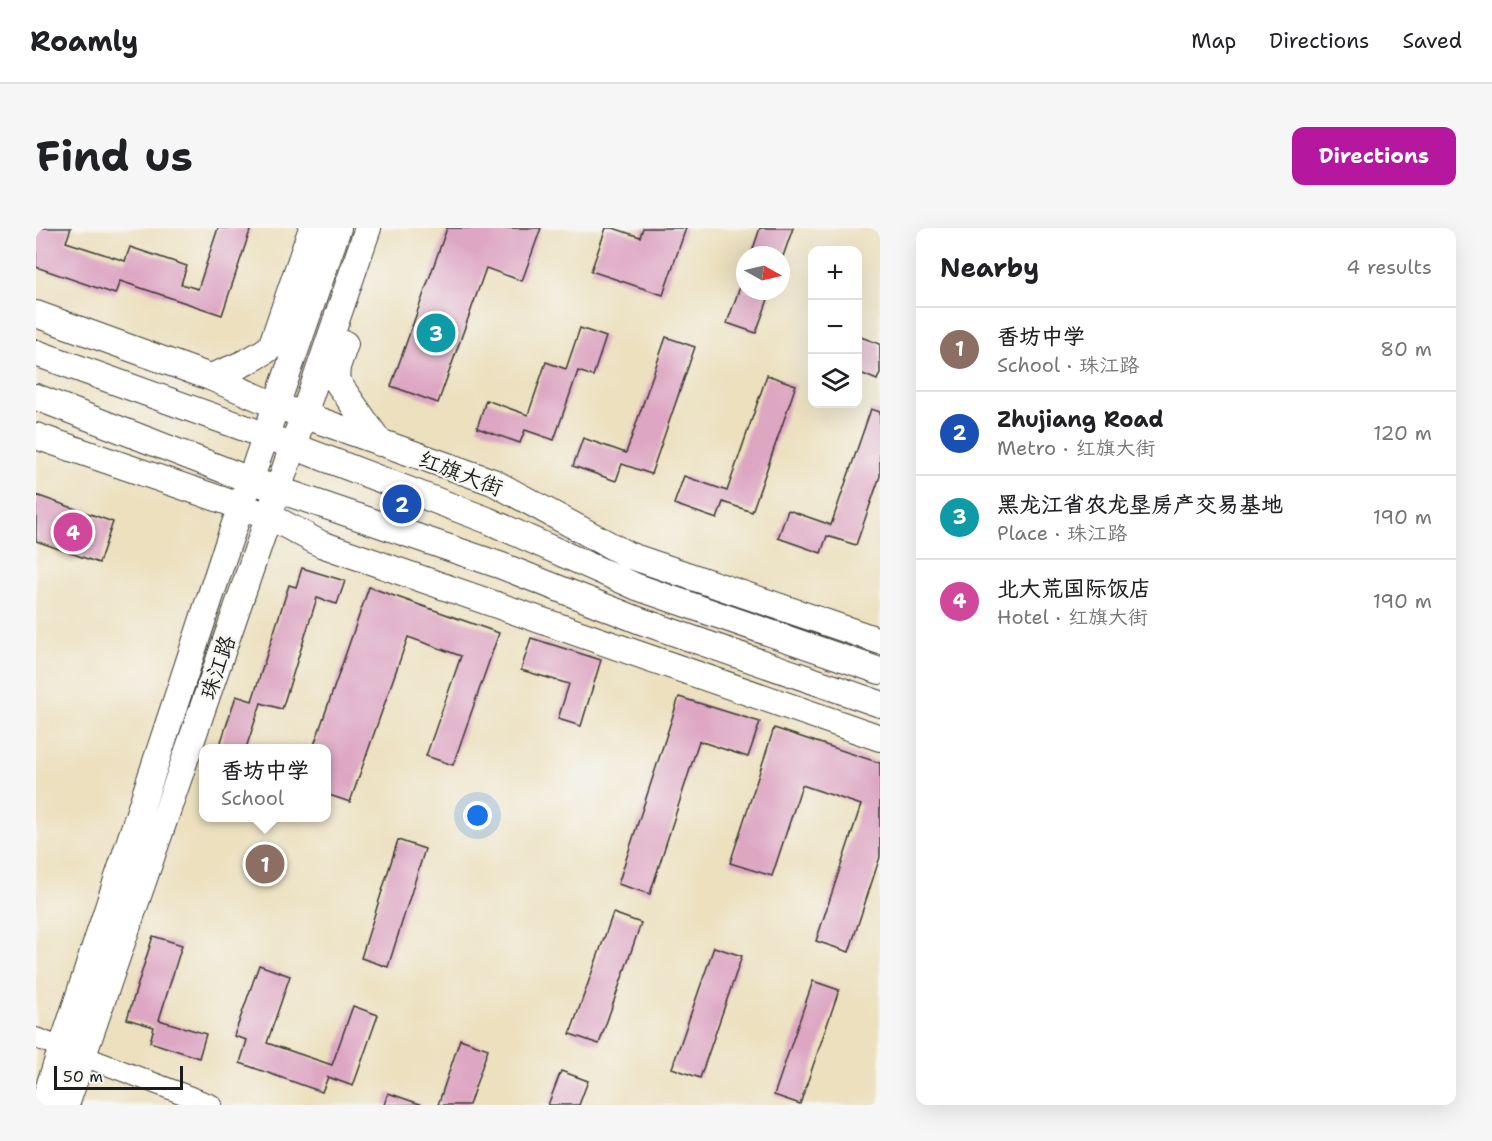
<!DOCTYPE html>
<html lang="en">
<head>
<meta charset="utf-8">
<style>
  body { margin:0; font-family:"Shantell Sans","LXGW WenKai TC",sans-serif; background:#f6f6f6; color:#202124 }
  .controls { position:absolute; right:18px; top:18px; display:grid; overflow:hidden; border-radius:12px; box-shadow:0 6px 24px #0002 }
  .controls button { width:54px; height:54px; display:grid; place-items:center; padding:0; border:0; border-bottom:2px solid #e0e0e0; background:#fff; color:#202124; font:30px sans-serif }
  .compass { position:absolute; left:700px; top:18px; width:54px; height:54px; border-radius:50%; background:#fff; box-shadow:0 6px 24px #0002; rotate:98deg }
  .scale { position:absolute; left:18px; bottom:15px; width:129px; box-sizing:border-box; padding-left:6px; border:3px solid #1c1c1c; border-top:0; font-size:16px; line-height:21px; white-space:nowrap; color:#1c1c1c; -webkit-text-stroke:4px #f6f6f2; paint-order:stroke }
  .you { position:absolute; left:442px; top:588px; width:21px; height:21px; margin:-15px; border:4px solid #fff; border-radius:50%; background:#1a73e8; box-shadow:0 0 0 9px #1a73e833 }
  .badge { display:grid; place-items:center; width:39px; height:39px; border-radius:50%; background:#b5179e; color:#fff; font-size:20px; font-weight:700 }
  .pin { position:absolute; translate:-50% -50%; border:3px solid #fff; box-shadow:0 2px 6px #0006 }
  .popup { position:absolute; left:163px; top:516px; width:132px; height:78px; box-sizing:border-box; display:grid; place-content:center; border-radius:12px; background:#fff; filter:drop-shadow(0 2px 4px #0005); font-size:20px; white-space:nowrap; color:#757577 }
  .popup b { font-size:22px; color:#202124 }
  .popup::after { content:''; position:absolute; left:50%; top:100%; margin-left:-12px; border:12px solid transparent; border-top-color:#fff }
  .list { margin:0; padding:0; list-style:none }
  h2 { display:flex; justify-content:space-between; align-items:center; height:78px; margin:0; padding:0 24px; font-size:26px }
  h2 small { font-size:20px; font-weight:400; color:#757577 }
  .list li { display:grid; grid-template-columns:39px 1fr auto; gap:18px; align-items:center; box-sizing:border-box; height:84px; padding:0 24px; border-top:2px solid #e0e0e0 }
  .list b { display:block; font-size:22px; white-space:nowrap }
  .list p { margin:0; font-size:20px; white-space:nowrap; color:#757577 }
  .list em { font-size:20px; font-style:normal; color:#757577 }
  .icon { flex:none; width:33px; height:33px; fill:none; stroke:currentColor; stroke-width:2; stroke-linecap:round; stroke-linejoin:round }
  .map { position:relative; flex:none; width:844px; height:877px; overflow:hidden; border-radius:12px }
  header { display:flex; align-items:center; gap:36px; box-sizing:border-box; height:84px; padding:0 30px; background:#fff; border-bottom:2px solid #e0e0e0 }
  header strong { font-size:28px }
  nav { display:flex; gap:33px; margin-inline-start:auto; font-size:21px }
  .intro { display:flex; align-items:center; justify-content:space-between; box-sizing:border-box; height:144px; padding:0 36px }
  h1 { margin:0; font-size:42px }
  .button { padding:15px 27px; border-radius:12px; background:#b5179e; color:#fff; font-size:21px; font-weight:700 }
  main { display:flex; gap:36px; padding:0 36px }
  aside { flex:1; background:#fff; border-radius:12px; box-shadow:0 6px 24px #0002 }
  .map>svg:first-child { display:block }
  .building { fill:#dda6c2 }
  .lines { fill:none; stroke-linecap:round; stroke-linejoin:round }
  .minor-casing { stroke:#3b3934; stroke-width:22 }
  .major-casing { stroke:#3b3934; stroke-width:28 }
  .minor { stroke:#fff; stroke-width:20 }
  .major { stroke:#fff; stroke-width:26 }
  .labels { text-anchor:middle; stroke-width:4.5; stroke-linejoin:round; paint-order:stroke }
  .street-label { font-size:22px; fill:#1c1c1c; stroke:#f6f6f2 }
</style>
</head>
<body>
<header>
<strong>Roamly</strong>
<nav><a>Map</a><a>Directions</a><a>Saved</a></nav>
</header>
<div class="intro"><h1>Find us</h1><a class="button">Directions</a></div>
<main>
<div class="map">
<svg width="844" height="877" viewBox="0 0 844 877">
  <rect width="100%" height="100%" fill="#f6f6f2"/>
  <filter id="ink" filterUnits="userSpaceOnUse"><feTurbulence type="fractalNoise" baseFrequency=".0167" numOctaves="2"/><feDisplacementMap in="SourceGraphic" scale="12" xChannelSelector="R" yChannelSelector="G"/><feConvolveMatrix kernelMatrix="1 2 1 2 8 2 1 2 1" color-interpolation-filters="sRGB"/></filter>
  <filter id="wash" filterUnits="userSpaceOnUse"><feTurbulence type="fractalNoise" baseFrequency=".008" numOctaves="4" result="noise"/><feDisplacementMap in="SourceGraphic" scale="24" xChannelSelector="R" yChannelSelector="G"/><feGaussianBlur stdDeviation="1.35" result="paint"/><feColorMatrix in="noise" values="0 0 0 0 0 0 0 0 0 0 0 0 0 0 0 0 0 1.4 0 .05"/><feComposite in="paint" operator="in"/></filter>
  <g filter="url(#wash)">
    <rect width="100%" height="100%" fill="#ece0bf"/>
    <g id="blocks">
      <path class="building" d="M0,0H35L30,14L89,33L94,19L151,38L145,56L162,61L182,0H215L186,87L84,53L79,66L0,39Z
        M411,0H505L486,53L450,40L402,175L355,158Z
        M570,0H577L604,9L607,0H650L627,67L555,43Z
        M724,0H757L745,34V27H715Z
        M709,45V63H735L720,105L691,95Z
        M544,100L570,109L557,148L542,143L518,212L489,202L484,215L441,200L450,172L492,187L510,134L530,141Z
        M822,108L844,116V145L841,152L822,144Z
        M630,109L659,119L615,246L586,236L580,253L537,238L547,210L590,225Z
        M731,147L760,157L716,284L687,274L681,291L638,276L648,248L691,263Z
        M835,181L844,184V248L820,317L791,308L785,325L742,310L752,282L795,297Z
        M0,267L77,294L63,335L0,313Z
        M266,340L309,353L301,376L281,370L246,481L225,475L210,520H183L200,468L216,473L253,357L260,359Z
        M333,359L463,405L417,537L390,528L425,428L372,409L314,574L290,566V520H277Z
        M495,410L565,432L545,498L522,491L533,456L485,442Z
        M643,469L724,494L712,529L663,513L614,666L582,656Z
        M738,500L844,535V629L813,724L780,713L825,577L766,557L736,648L694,635Z
        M362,612L389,621L352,739L325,730Z
        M577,685L605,695L563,816L534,806Z
        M117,708L146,717L123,792L170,806L163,830L114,814L118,799L91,791Z
        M678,719L706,728L664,850L636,840Z
        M223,737L254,748L231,815L296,837L317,778L342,787L317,858L292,849L286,864L204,835L211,812L198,808Z
        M777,753L803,762L764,876L738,867Z
        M424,811L452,821L433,877H402Z
        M525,843L552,853L543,877H512Z
        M352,865L387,877H348Z"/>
    </g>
  </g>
  <g filter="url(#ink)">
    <use href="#blocks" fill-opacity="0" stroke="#3b3934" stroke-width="1.5"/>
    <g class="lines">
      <defs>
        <path id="minor" d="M0,810L176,877"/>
        <path id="major" d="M0,86L174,149L239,177L457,254L592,327L844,413
          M309,116L301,139L300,152L344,215
          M0,125L228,207L451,292L601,359L844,443
          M174,149C196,141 216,133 235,119L276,0
          M0,169L214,252L466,338L602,392L844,476
          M0,208L233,288L285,316L844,510
          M7,877L187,330L302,0
          M30,877L332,0"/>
      </defs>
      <use href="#minor" class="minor-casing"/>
      <use href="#major" class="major-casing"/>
      <use href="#minor" class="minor"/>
      <use href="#major" class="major"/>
    </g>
  </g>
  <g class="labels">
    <g class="street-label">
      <text transform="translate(425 245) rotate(21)" y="8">红旗大街</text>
      <text transform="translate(181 439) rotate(-71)" y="8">珠江路</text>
    </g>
  </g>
</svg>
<div class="controls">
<button>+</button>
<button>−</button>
<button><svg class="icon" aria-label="layers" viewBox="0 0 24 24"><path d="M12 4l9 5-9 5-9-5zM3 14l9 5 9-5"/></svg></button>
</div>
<svg class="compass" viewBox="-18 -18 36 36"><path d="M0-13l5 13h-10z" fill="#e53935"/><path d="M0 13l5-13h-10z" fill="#757577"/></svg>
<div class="scale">50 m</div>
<div class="you"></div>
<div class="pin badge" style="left:229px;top:636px;background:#8d6e63">1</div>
<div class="popup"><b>香坊中学</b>School</div>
<div class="pin badge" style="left:366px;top:276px;background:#1a4fb4">2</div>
<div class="pin badge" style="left:400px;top:105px;background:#0f9aa8">3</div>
<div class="pin badge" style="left:37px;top:304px;background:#d1479c">4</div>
</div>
<aside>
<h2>Nearby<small>4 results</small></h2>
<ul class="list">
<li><span class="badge" style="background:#8d6e63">1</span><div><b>香坊中学</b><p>School · 珠江路</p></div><em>80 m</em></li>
<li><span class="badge" style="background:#1a4fb4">2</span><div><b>Zhujiang Road</b><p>Metro · 红旗大街</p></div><em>120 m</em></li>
<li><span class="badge" style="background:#0f9aa8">3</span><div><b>黑龙江省农龙垦房产交易基地</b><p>Place · 珠江路</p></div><em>190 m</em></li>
<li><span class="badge" style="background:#d1479c">4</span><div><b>北大荒国际饭店</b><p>Hotel · 红旗大街</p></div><em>190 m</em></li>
</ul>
</aside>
</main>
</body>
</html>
